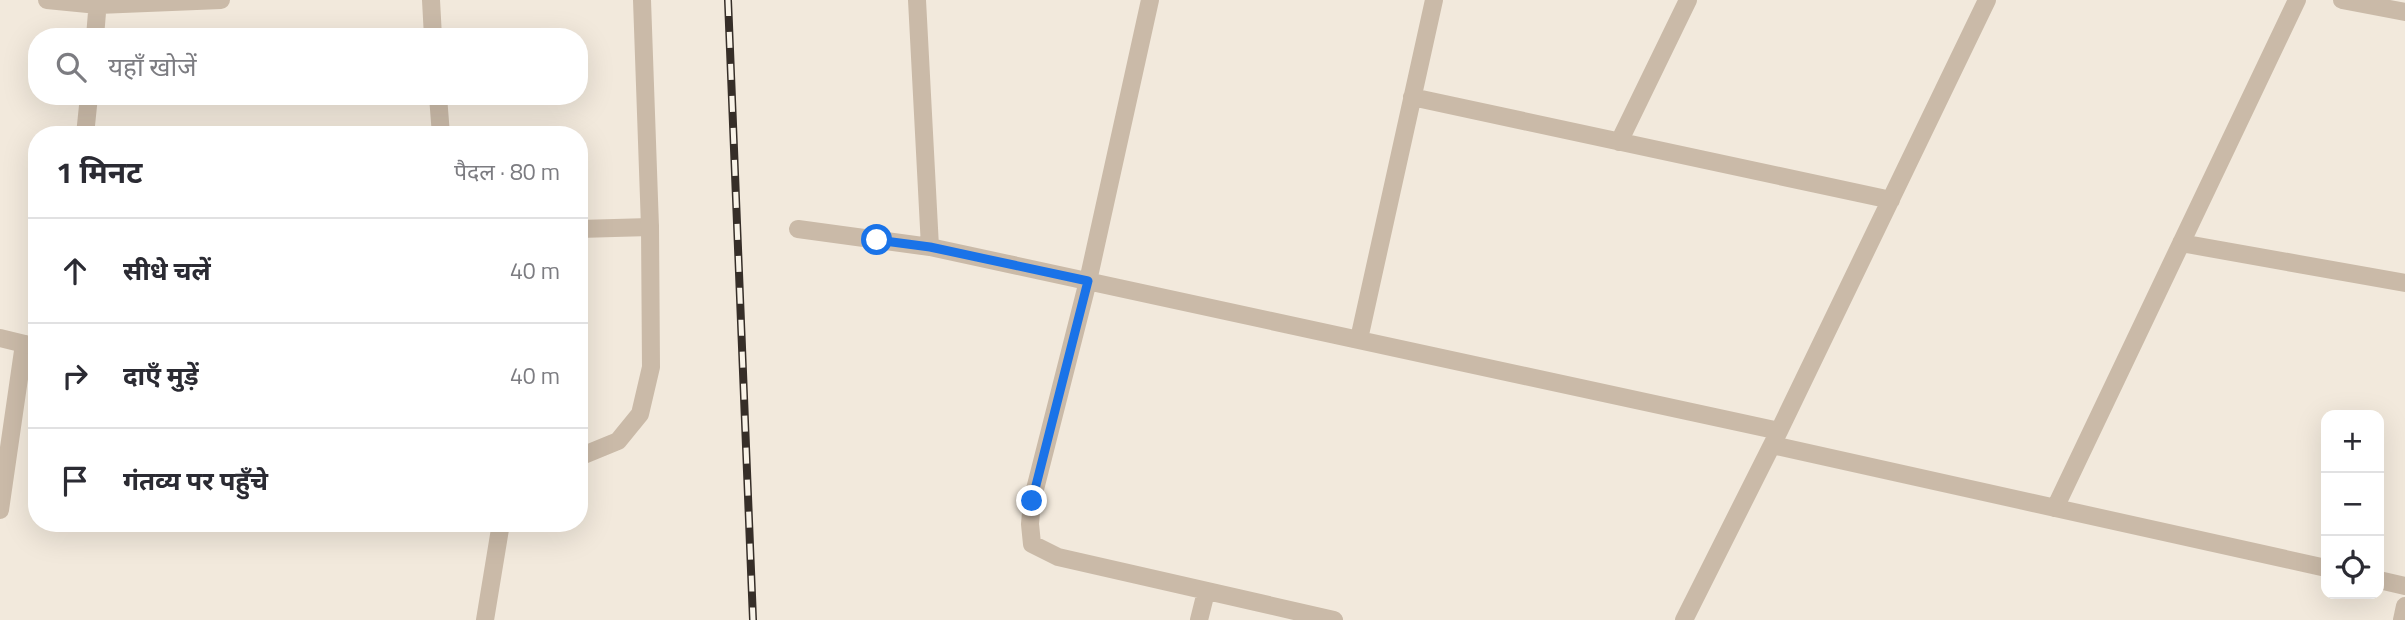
<!DOCTYPE html>
<html lang="hi">
<head>
<meta charset="utf-8">
<style>
  body { margin:0; font-family:"Titillium Web","Noto Sans Devanagari",sans-serif; background:#f2f2f3; color:#2b2b33 }
  .controls { position:absolute; right:21px; bottom:21px; display:grid; overflow:hidden; border-radius:14px; box-shadow:0 7px 28px #0002 }
  .controls button { width:63px; height:63px; display:grid; place-items:center; padding:0; border:0; border-bottom:2px solid #e1e1e2; background:#fff; color:#2b2b33; font:35px sans-serif }
  .stop { position:absolute; width:21px; height:21px; margin:-16px; border:5px solid #1a73e8; border-radius:50%; background:#fff }
  .stop.end { background:#1a73e8; border-color:#fff; box-shadow:0 2px 7px #0008 }
  .list { margin:0; padding:0; list-style:none }
  h2 { display:flex; justify-content:space-between; align-items:center; height:91px; margin:0; padding:0 28px; font-size:30px }
  h2 small { font-size:23px; font-weight:400; color:#7c7c81 }
  .list li { display:grid; grid-template-columns:46px 1fr auto; gap:21px; align-items:center; box-sizing:border-box; height:105px; padding:0 28px; border-top:2px solid #e1e1e2 }
  .list b { display:block; font-size:26px; white-space:nowrap }
  .list em { font-size:23px; font-style:normal; color:#7c7c81 }
  .icon { flex:none; width:38px; height:38px; fill:none; stroke:currentColor; stroke-width:2; stroke-linecap:round; stroke-linejoin:round }
  .map { position:relative; flex:none; width:2405px; height:620px; overflow:hidden }
  .search { position:absolute; background:#fff; box-shadow:0 7px 28px #0002; left:28px; top:28px; width:560px; height:77px; display:flex; align-items:center; gap:18px; box-sizing:border-box; padding:0 24px; border-radius:28px; color:#7c7c81; font-size:26px }
  .panel { position:absolute; background:#fff; box-shadow:0 7px 28px #0002; left:28px; top:126px; width:560px; height:406px; border-radius:28px }
  .map>svg:first-child { display:block }
  .lines { fill:none; stroke-linecap:round; stroke-linejoin:round }
  .minor { stroke:#cabaa8; stroke-width:18 }
  .tertiary { stroke:#cabaa8; stroke-width:18 }
  .rail-casing { stroke:#362e28; stroke-width:8 }
  .rail { stroke:#f9f3e8; stroke-width:5; stroke-dasharray:16; stroke-linecap:butt }
  .route { stroke:#1a73e8; stroke-width:9 }
</style>
</head>
<body>
<div class="map">
<svg width="2405" height="620" viewBox="0 0 2405 620">
  <rect width="100%" height="100%" fill="#f2e9dc"/>
  <g class="lines">
    <path class="minor" d="M47,0L98,5L221,0
      M431,0L433,37
      M917,0L930,247
      M1150,0L1088,281L1032,501L1030,524L1032,544L1058,557L1334,620
      M2342,0L2405,12
      M95,37L98,0
      M438,96L441,135
      M1412,97L1891,200
      M85,135L89,96
      M1619,142L1688,0
      M579,229L650,227
      M798,229L930,247L1779,431
      M2181,243L2405,283
      M1359,339L1434,0
      M1772,445L2326,568
      M2055,508L2297,0
      M0,510L24,344
      M2379,580L2405,586
      M1199,620L1206,592
      M1684,620L1779,431L1987,0
      M2402,620L2405,606"/>
    <path class="tertiary" d="M0,338L37,347
      M579,457L618,441L640,414L651,367L650,227L642,0
      M485,620L501,523"/>
    <defs>
      <path id="rail" d="M728,0L753,620"/>
    </defs>
    <use href="#rail" class="rail-casing"/>
    <use href="#rail" class="rail"/>
  </g>
  <g class="lines">
    <path class="route" d="M877,240L930,247L1088,281L1032,501"/>
  </g>
</svg>
<div class="controls">
<button>+</button>
<button>−</button>
<button><svg class="icon" aria-label="locate" viewBox="0 0 24 24"><circle cx="12" cy="12" r="6"/><path d="M12 2v4M12 18v4M2 12h4M18 12h4"/></svg></button>
</div>
<div class="stop" style="left:877px;top:240px"></div>
<div class="stop end" style="left:1032px;top:501px"></div>
<div class="search"><svg class="icon" aria-label="search" viewBox="0 0 24 24"><circle cx="10" cy="10" r="6"/><path d="M15 15l6 6"/></svg>यहाँ खोजें</div>
<section class="panel">
<h2>1 मिनट<small>पैदल · 80 m</small></h2>
<ul class="list">
<li><svg class="icon" aria-label="ahead" viewBox="0 0 24 24"><path d="M12 20V5M6 11l6-6 6 6"/></svg><div><b>सीधे चलें</b></div><em>40 m</em></li>
<li><svg class="icon" aria-label="right" viewBox="0 0 24 24"><path d="M7 20v-9h11M14 6l5 5-5 5"/></svg><div><b>दाएँ मुड़ें</b></div><em>40 m</em></li>
<li><svg class="icon" aria-label="arrive" viewBox="0 0 24 24"><path d="M6 21V4h12l-3 4 3 4H6"/></svg><div><b>गंतव्य पर पहुँचे</b></div></li>
</ul>
</section>
</div>
</body>
</html>
